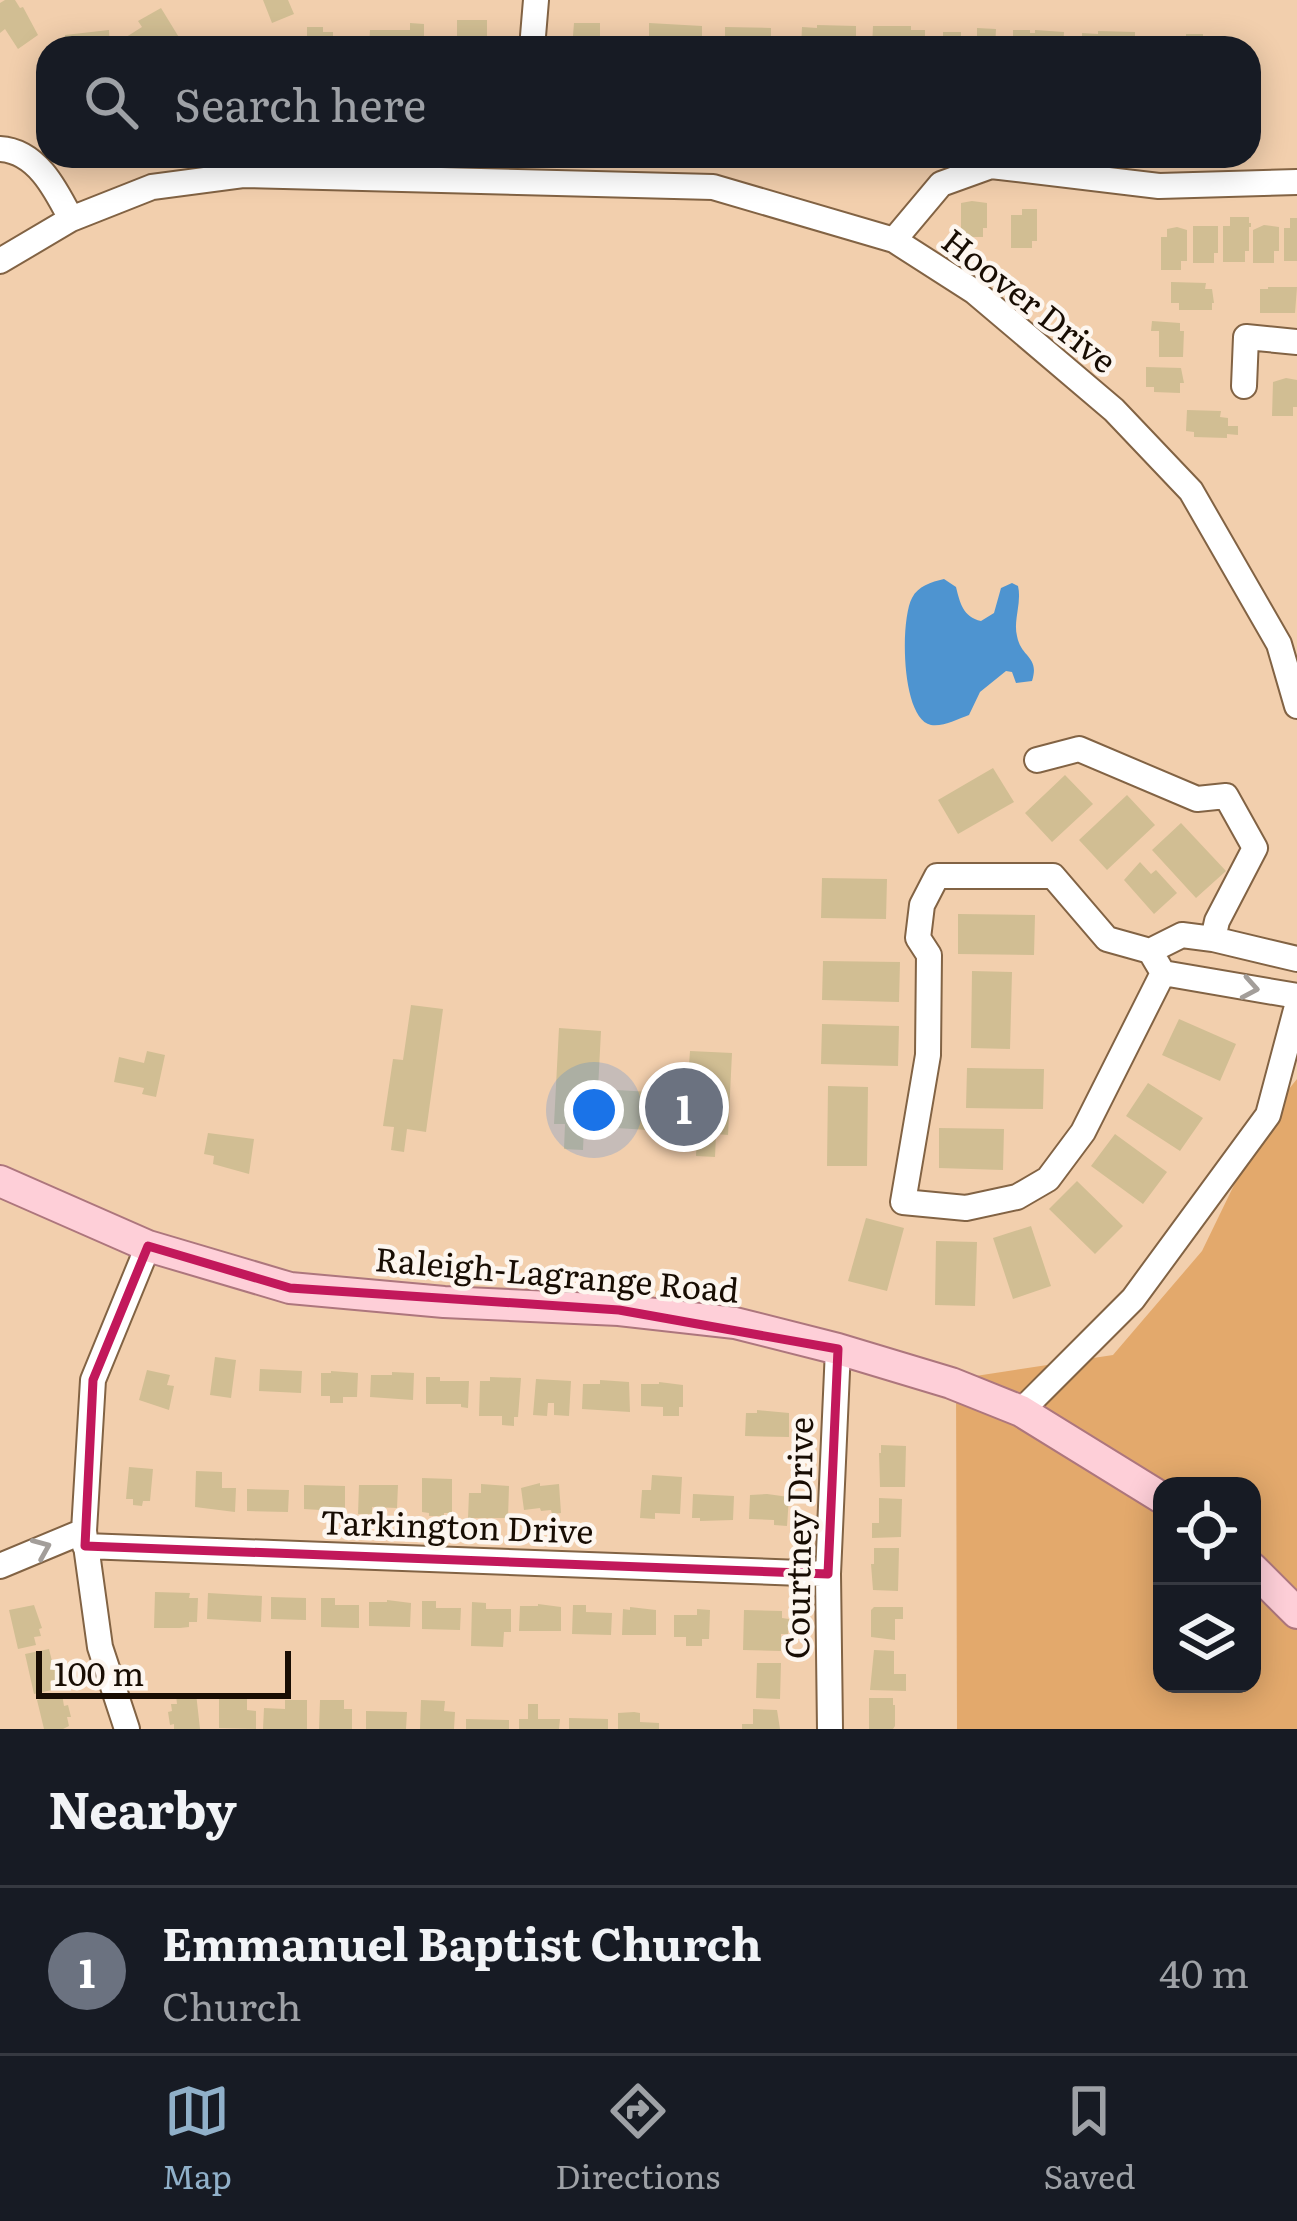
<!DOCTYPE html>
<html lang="en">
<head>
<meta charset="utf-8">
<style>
  body { margin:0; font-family:Literata,serif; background:#242831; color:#f1f3f6 }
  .controls { position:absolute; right:36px; bottom:36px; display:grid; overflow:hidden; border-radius:24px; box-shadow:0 6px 30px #0003 }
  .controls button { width:108px; height:108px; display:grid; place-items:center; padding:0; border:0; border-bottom:3px solid #363941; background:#171b24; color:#f1f3f6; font:60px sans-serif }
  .scale { position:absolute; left:36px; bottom:30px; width:255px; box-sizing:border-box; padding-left:12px; border:6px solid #180d03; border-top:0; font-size:33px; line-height:42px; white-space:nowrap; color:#180d03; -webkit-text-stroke:9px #fdf6ef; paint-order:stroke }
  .you { position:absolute; left:594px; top:1110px; width:42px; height:42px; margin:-30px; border:9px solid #fff; border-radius:50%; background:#1a73e8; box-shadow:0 0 0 18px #1a73e833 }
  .badge { display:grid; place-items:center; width:78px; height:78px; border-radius:50%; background:#90b0c9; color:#fff; font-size:39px; font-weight:700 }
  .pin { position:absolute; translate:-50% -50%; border:6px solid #fff; box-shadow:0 3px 12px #0006 }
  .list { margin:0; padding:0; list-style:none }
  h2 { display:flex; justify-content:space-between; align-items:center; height:156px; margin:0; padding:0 48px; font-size:51px }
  h2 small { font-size:39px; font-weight:400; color:#9ea1a6 }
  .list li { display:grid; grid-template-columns:78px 1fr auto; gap:36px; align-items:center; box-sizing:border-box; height:168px; padding:0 48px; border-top:3px solid #363941 }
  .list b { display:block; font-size:45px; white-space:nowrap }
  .list p { margin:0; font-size:39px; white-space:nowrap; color:#9ea1a6 }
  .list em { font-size:39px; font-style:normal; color:#9ea1a6 }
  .icon { flex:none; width:66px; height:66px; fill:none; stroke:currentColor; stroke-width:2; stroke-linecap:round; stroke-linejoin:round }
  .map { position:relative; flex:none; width:1297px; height:1729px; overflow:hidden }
  .search { position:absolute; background:#171b24; box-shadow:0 6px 30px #0003; left:36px; right:36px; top:36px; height:132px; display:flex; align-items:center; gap:30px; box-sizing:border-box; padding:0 42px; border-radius:36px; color:#9ea1a6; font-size:45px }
  .sheet { height:324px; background:#171b24 }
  nav { display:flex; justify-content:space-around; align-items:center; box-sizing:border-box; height:168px; border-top:3px solid #363941; background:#171b24; font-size:33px; color:#9ea1a6 }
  nav a { display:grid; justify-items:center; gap:6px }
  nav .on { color:#90b0c9 }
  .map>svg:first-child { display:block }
  .green { fill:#e3a96c; fill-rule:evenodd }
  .water { fill:#4e94d0 }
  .building { fill:#d1be93 }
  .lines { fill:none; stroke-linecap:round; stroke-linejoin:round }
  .minor-casing { stroke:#826344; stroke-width:28 }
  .major-casing { stroke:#ad767d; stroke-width:34 }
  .minor { stroke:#fff; stroke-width:24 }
  .major { stroke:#fecfd8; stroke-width:30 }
  .oneway { stroke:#a39e9a }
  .marked { fill:none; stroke:#c2185b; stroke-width:9; stroke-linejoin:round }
  .labels { text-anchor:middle; stroke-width:9; stroke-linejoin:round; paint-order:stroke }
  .street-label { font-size:33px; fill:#180d03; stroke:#fdf6ef }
</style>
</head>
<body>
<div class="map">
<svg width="1297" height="1729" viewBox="0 0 1297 1729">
  <rect width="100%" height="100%" fill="#f2cfad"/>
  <path class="green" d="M1297,1079V1729H957L956,1379L1113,1355L1202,1251L1268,1115ZM1162,1486H1252V1684H1162Z"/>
  <path class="water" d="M944,579L956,587C960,603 963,617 981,621L994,613L1001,588L1012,583L1018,586C1022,603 1013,620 1017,636C1021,658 1040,656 1032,681L1016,683L1012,672L1006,671L980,692L969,715C958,719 943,727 931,725C901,719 900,620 912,598C918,586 931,582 944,579Z"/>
  <path class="building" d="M5,0H15L20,8L23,7L38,35L18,49L5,29L0,33V3Z
    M263,0H288L294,14L272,23Z
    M161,8L180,39L166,48H156L154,44L148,48H129L123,39L142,27L138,21Z
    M457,20H487V37H482V48H457Z
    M410,23L424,24V48H369L370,30H410Z
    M574,23H600V48H572Z
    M649,23L702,26V42H691V48H649Z
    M817,25L856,26V48H801L802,27L817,28Z
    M873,26H911V30H925V48H872Z
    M307,27H323V32H333V36H355V48H307Z
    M725,27L771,28V48H725Z
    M977,28L996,29L995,48H943V32H961V37H977Z
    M109,30L110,48H66L65,35Z
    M1013,30H1030V33H1035V30L1064,32L1063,48H1013Z
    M1098,31L1135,32V48H1082V33L1098,34Z
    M1186,34H1203V48H1152V37H1170V42H1186Z
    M972,201L987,203V228H983V237H961V203Z
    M1022,209H1037V241H1032V248H1011V215H1022Z
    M1230,217H1249V223H1251V227H1249V251H1245V262H1223V226H1230Z
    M1290,218H1297V261H1284V228H1290Z
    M1264,225L1279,227V251H1274V263H1253V230Z
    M1193,226H1218V253H1214V263H1193Z
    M1177,227L1187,230V261H1181V270H1161V237H1167V229Z
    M1171,282L1206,283L1205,289H1212L1214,303H1212V310H1179V303H1171Z
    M1268,287H1297L1295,313H1260V289H1268Z
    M1152,321L1180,323V331H1184L1183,357H1159V331H1151Z
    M1146,367L1181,368L1184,383H1180V393L1154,392V387H1146Z
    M1286,378L1297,380V407H1293V416H1272L1273,382Z
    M1187,410L1221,411L1220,417L1228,418V426H1238V435L1227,434V438L1194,437V432L1186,431Z
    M993,768L1014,802L958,834L938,800Z
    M1065,775L1093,804L1052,842L1025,813Z
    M1127,795L1155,825L1107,870L1079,840Z
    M1181,823L1226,871L1196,898L1152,850Z
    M1140,862L1151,874L1156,870L1177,893L1154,914L1124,880Z
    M822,878L887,879L886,919L821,918Z
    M958,914L1035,915L1034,955L958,954Z
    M823,961L900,962L899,1002L822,1000Z
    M972,971L1012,972L1010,1049L971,1048Z
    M411,1005L443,1009L426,1132L407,1129L404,1152L391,1150L394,1127L383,1126L393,1059L403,1060Z
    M1179,1019L1236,1044L1220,1081L1162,1055Z
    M822,1024L899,1026L898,1066L821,1064Z
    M559,1028L601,1031L598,1089L687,1094L690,1051L732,1053L728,1135L716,1134L715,1157L696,1156L697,1133L584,1126L583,1150L564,1149L565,1124H554Z
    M147,1051L165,1055L156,1097L142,1094L144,1088L114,1082L119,1057L144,1063Z
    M967,1068L1044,1069L1043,1109L966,1108Z
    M1148,1083L1203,1118L1180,1151L1126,1116Z
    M828,1086L868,1087L867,1166H827Z
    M939,1128L1004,1129L1003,1170L939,1168Z
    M208,1133L254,1139L249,1174L213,1164L214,1156L204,1154Z
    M1115,1134L1167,1172L1143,1204L1091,1166Z
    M1077,1181L1123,1226L1095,1254L1049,1209Z
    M866,1218L904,1228L887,1291L848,1281Z
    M1031,1226L1051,1286L1013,1299L993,1238Z
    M936,1241L977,1242L975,1306L935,1305Z
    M215,1357L236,1360L231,1398L210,1395Z
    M260,1369L302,1371L301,1393L259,1391Z
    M147,1370L170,1375L167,1385L174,1386L169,1410L139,1400Z
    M331,1371L358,1373L357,1397H343V1403H330V1396H321V1373H331Z
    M392,1372L414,1373L413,1400L370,1397L371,1375H392Z
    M426,1377H440V1381H469L468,1408L461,1407V1404H426Z
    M490,1377L521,1378L518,1417H514V1426L502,1425V1416H479L480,1381H490Z
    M536,1379L571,1381L569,1416L554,1415V1403H548L547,1416L533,1415Z
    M600,1380L629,1382L630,1412L582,1409L583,1384H600Z
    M659,1382L683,1385V1407H679V1416H663V1407L641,1406V1384H659Z
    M757,1410L789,1413V1437L745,1436L746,1413H757Z
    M881,1445L906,1446L905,1487H880L879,1453H881Z
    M129,1467L153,1469L150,1501H143L142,1506L133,1505V1499H126Z
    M196,1471L222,1472V1488H236L235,1512L195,1507Z
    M652,1475L682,1477L680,1514L655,1513V1519L640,1518L642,1490H651Z
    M422,1478L452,1479V1513H444V1516H429V1513L422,1512Z
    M540,1483V1486L559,1484L561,1513L552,1514L551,1510L541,1511L540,1508L524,1510L521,1488Z
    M481,1484L509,1486L508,1518H468L469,1493H481Z
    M304,1485L345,1486V1510L320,1512V1510L304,1509Z
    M359,1485H398L397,1508L372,1507V1514H358Z
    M247,1489L289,1490L288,1512L247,1511Z
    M693,1494L734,1496L733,1520L700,1521V1518H692Z
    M767,1494L789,1497L787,1526L774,1525V1520L749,1519L750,1495Z
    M879,1498L902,1499L901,1537L872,1538V1523H879Z
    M874,1548H899L898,1591L873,1590L871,1564H874Z
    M155,1592L190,1593L189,1598H198L197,1622H189V1627L180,1628H154Z
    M208,1593L262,1596L261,1622L207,1619Z
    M271,1597L306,1598V1620L271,1619Z
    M321,1598H335V1605H359V1628L321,1627Z
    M387,1600L411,1603L410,1627L369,1626V1602H387Z
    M422,1601H436V1608H461L460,1630L422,1629Z
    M472,1602L486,1603V1609H511V1632H504L503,1647L471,1646Z
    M538,1604L561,1607V1631H519L520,1606H538Z
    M34,1605L42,1628L39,1629L41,1636L34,1637L36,1645L18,1649L9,1610Z
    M573,1605H586V1612L612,1613L611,1635L572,1634Z
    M630,1607L656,1610V1635H622L623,1609L630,1610Z
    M874,1607H903V1619H895V1640L871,1637V1610Z
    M697,1609L710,1610L709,1639H702V1646H686V1637H674V1615H697Z
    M744,1610L782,1611V1618L789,1619L788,1634H781V1651L743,1650Z
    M49,1649L52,1661L56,1660L59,1672L55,1673L57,1680L50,1682L52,1690L34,1694L25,1654Z
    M874,1650L894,1651V1674H906V1691L870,1690Z
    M757,1663H781L780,1699L756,1698Z
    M196,1693L200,1729H174V1724L170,1725L168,1712L172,1711L171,1704H177L176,1695Z
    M62,1694L64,1706L68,1705L71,1717H67L69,1726L63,1729H44L37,1700Z
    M219,1698H247V1710L256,1711V1729L219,1728Z
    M869,1698H893V1705H895V1726L893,1729H869Z
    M285,1700H307V1729H263L264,1708L285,1709Z
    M320,1700H344V1709H352V1729H319Z
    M421,1700L445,1701L444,1711L455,1712L454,1729H420Z
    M528,1704H538V1719H560L559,1729H519V1719H528Z
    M753,1709L777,1710L780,1729H742V1724H753Z
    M366,1711L407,1712L406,1729H366Z
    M634,1712L640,1713V1722L659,1723V1729H618V1713Z
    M569,1718L608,1719V1729H569Z
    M466,1719L509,1720V1729H466Z"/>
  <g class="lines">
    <defs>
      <path id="minor" d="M532,48L536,0
        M0,149C37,151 56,190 71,219
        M894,240L941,184L991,166L1159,186L1297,182
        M0,261L71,219L152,187L243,175L713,187L894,240L975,292L1114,410L1191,491L1279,644L1297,706
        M1244,386L1246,337L1297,342
        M1037,760L1079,749L1197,799L1226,796L1255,848L1217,921L1213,939
        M1150,951L1182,935L1213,939L1297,959
        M1163,973L1150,951L1107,939L1053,876H937L922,905L918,938L929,955L928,1055L903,1202L966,1208L1017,1197L1048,1179L1083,1132L1163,973L1297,996
        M1021,1411L1133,1299L1268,1115L1297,1006
        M85,1546L828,1574
        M0,1566L84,1531
        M127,1729L100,1647L84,1531L93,1380L148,1246
        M830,1729L828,1574L838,1349"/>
      <path id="major" d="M0,1181L148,1246L290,1288L444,1302L619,1310L735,1323L838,1349L951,1383L1021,1411L1162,1498
        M1252,1568L1297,1613"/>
    </defs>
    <use href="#minor" class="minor-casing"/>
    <use href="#major" class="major-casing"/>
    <use href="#minor" class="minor"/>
    <use href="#major" class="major"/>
  </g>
  <defs><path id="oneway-chevron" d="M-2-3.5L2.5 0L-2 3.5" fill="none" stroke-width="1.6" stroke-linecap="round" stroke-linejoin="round" transform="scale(3)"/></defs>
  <g class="oneway">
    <use href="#oneway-chevron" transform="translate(1250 988) rotate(10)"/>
    <use href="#oneway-chevron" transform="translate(42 1548) rotate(-23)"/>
  </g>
  <path class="marked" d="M148,1246L290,1288L619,1310L838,1349L828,1574L85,1546L93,1380Z"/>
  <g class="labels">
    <g class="street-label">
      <text transform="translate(1029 301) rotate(38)" y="12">Hoover Drive</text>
      <text transform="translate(557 1275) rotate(5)" y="12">Raleigh-Lagrange Road</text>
      <text transform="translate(457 1527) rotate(2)" y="12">Tarkington Drive</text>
      <text transform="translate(799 1538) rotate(-89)" y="12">Courtney Drive</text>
    </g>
  </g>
</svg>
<div class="controls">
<button><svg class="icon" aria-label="locate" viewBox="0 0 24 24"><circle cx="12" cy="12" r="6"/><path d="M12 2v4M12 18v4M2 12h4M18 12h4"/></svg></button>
<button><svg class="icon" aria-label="layers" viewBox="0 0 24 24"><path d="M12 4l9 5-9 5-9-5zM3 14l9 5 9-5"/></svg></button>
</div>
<div class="scale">100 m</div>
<div class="you"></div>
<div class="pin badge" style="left:684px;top:1107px;background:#6b7280">1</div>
<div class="search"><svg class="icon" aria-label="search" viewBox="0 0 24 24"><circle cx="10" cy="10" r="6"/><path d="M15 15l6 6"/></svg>Search here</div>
</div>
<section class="sheet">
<h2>Nearby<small></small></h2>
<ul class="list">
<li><span class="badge" style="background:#6b7280">1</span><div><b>Emmanuel Baptist Church</b><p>Church</p></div><em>40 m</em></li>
</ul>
</section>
<nav>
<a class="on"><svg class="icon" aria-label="map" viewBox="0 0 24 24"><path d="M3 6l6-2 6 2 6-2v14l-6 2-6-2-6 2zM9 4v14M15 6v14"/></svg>Map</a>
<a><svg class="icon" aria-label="directions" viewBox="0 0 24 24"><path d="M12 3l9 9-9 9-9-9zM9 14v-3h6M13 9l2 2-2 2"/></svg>Directions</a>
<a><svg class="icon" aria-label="saved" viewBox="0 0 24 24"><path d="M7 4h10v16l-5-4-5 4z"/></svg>Saved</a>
</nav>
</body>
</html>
